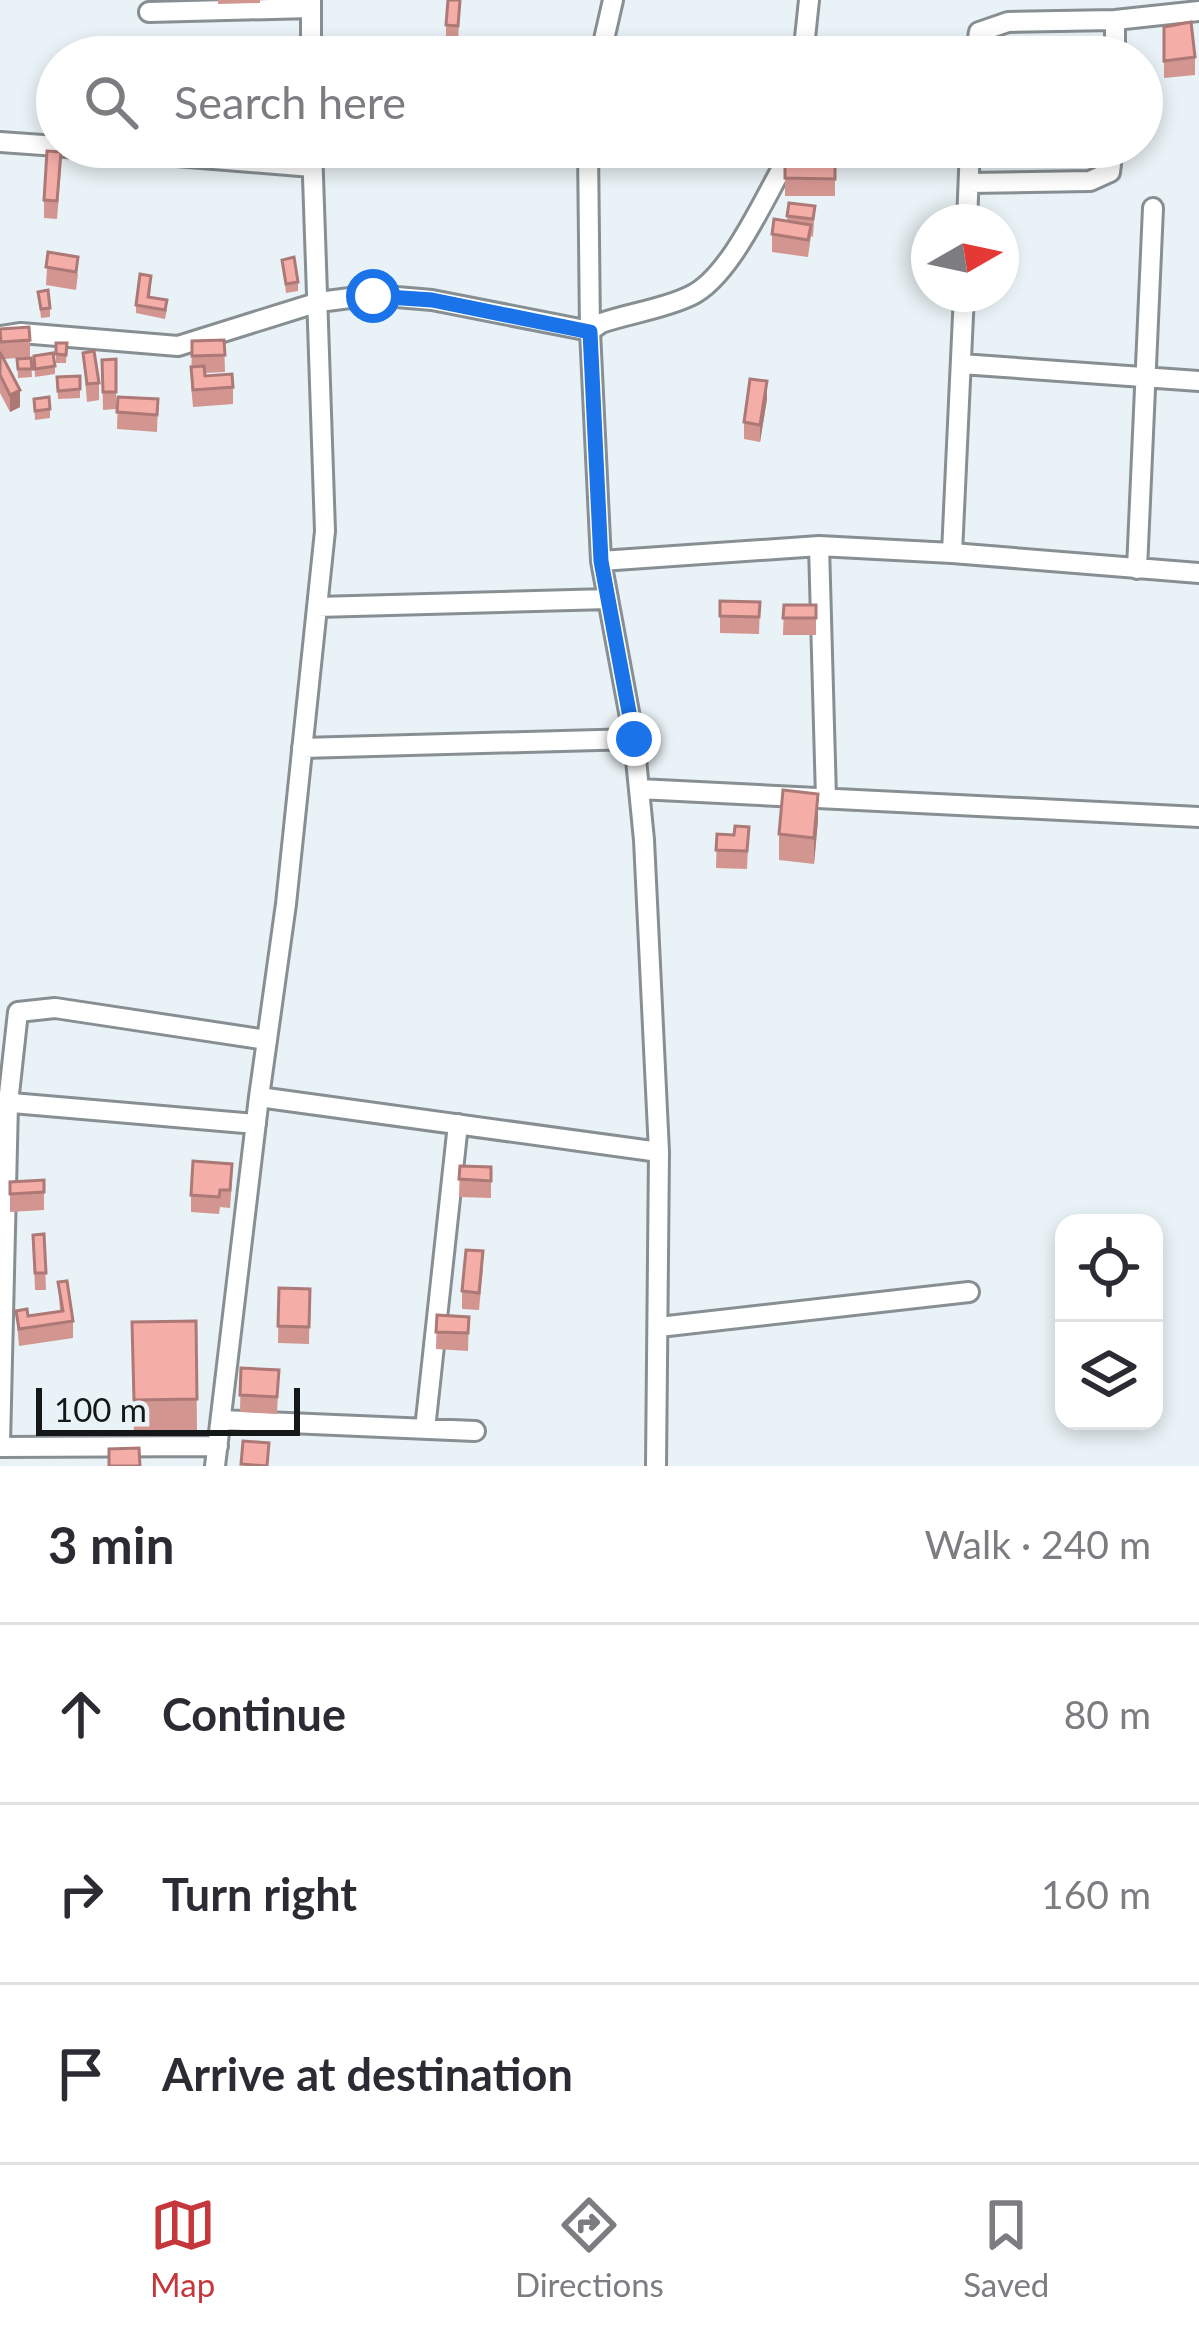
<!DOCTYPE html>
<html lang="en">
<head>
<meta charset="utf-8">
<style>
  body { margin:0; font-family:Lato,sans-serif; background:#f7f7f7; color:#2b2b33 }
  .controls { position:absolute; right:36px; bottom:36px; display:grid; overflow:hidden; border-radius:24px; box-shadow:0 6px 18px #0003 }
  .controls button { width:108px; height:108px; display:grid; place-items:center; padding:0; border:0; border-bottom:3px solid #e1e1e2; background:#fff; color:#2b2b33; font:60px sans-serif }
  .compass { position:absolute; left:911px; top:204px; width:108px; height:108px; border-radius:50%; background:#fff; box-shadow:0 6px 18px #0003; rotate:81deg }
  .scale { position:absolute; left:36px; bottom:30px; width:264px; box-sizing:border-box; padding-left:12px; border:6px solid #151819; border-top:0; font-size:33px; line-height:42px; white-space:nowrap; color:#151819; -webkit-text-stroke:9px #e9f2f6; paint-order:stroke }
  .stop { position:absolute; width:36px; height:36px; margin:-27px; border:9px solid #1a73e8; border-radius:50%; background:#fff }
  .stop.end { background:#1a73e8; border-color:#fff; box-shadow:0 3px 12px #0008 }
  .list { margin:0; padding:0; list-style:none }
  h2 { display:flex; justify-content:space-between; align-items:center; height:156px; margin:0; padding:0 48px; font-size:51px }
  h2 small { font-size:39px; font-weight:400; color:#7c7c81 }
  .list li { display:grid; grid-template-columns:78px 1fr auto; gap:36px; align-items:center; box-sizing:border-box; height:180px; padding:0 48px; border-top:3px solid #e1e1e2 }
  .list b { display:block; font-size:45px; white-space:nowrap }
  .list em { font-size:39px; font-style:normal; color:#7c7c81 }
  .icon { flex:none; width:66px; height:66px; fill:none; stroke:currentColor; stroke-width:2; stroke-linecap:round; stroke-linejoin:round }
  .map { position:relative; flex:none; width:1199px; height:1466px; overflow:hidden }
  .search { position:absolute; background:#fff; box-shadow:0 6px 18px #0003; left:36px; right:36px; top:36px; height:132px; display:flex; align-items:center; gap:30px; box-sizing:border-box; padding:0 42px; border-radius:66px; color:#7c7c81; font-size:45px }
  .sheet { height:696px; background:#fff }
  nav { display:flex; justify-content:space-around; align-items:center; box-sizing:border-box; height:168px; border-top:3px solid #e1e1e2; background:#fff; font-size:33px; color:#7c7c81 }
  nav a { display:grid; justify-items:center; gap:6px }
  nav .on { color:#c6373c }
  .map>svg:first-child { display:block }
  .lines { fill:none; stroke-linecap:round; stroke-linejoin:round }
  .minor-casing { stroke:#878f93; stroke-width:24 }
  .minor { stroke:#fff; stroke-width:18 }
  .wall { fill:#d39590 }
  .shaded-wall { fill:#ac7976 }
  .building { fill:#f5ada8; stroke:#ac7976; stroke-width:3 }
  .route { stroke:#1a73e8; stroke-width:15 }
</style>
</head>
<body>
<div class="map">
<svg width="1199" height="1466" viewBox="0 0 1199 1466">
  <rect width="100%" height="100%" fill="#e9f2f6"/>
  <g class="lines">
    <defs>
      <path id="minor" d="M311,0V57
        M149,12L311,8
        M600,57L613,0
        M803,57L809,0
        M975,57L979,32L1008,22L1115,20L1199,11
        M1115,57V20
        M0,142L57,146
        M65,147L312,167
        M588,147L590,331L601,561L634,739L644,840L659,1152L656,1466
        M969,183L1090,181L1110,172L1113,147
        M967,222L970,147
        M0,336L21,333L178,346L319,302L373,295L432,300L590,331L601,323C630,313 663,309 690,296C730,278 764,198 786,161L790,147
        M961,364L1199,381
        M819,546L826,798
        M952,553L964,294
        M601,561L819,546L952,553L1199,573
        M1137,569L1153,208
        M317,607L608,599
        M302,748L634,739
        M639,789L1199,817
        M259,1097L659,1152
        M0,1102L256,1124
        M659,1327L969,1292
        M221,1420L475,1431
        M425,1429L458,1124
        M0,1444L8,1103L18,1012L55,1008L267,1040
        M0,1447L218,1446
        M215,1466L259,1097L286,904L325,531L312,147"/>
    </defs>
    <use href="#minor" class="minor-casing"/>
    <use href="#minor" class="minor"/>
  </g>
  <path class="wall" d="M218,0H260V3L218,4Z
    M460,0L458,43L446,42V25Z
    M1164,27L1195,57V75L1164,78Z
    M189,147H216V151L189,149Z
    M785,163H835V196H785Z
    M61,169L57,219L44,218V200Z
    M789,203L815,206L813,237L811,236L808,257L772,252V234L787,221Z
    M48,252L78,274L76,290L46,285Z
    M282,260L298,282V291L286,293Z
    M151,285L150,298L167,309L165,319L136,313V305Z
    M38,292L50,308V317L41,318Z
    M0,329L30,340V357L4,359L20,407L10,412L0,393Z
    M224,340L225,372L205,373V376L233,387V404L193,407L191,385L192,341Z
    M56,343H67L66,363H56Z
    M83,353L99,383V400L87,402Z
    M34,356L55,366V374L35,377Z
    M31,358L32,377L18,378L17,359Z
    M116,359V409L103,410L102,360Z
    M80,376V398L58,399L57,377Z
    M118,397L158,399L157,432L117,429Z
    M34,399L50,409V418L35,420Z
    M767,399L760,442L744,439V422Z
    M720,601L760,602L759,634L720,633Z
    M784,605H816V635H783Z
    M818,820L814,864L779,860V834Z
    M749,827L747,869L716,868L717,834L734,835Z
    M460,1166L491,1167V1198L459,1197Z
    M44,1180V1210L10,1212V1182Z
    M232,1181L230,1208L220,1207L219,1214L191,1212V1195Z
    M44,1234L46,1290H35L33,1235Z
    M483,1268L479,1310L462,1309V1291Z
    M58,1282L73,1321V1338L19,1346L16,1311L28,1316L60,1311Z
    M279,1288L310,1289L309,1344L278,1343Z
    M437,1315L469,1317L468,1351L436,1349Z
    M196,1321L197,1433L134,1434L132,1356Z
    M241,1368L279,1370L277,1414L240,1412Z"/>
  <path class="shaded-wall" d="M767,381V399L760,442V425Z
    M20,390V407L10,412V395Z
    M818,794V820L814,864V838Z"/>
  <path class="building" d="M448,0H460L458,26L446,25Z
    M1191,22L1195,57L1164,61V27Z
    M215,53V57H176V55Z
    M47,151L61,152L57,201L44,200Z
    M785,163H835V179L785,178Z
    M789,203L815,206L813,219L787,216Z
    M774,219L811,225L808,240L772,234Z
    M48,252L78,257L76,272L46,267Z
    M294,257L298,282L286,284L282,260Z
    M140,274L151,276L148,297L167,300L165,310L136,305Z
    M48,290L50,308L41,309L38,292Z
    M29,327L30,340L1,342L0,329Z
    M224,340L225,355L192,356V341Z
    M56,343H67L66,355L56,354Z
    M94,351L99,383L87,384L83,353Z
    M0,352L20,390L10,395L0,375Z
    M53,353L55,366L35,369L34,356Z
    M31,358L32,369H18L17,359Z
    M116,359V392H103L102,360Z
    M204,366L205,376L232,374L233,387L193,390L191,367Z
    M80,376V389L58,391L57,377Z
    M750,379L767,381L760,425L744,422Z
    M49,397L50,409L35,411L34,399Z
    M118,397L158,399L157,415L117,412Z
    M720,601L760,602L759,617L720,616Z
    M784,605H816V618H783Z
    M783,790L818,794L814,838L779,834Z
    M735,826L749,827L747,851L716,850L717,834L734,835Z
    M193,1161L232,1164L230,1190H220L219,1197L191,1195Z
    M460,1166L491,1167V1181L459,1179Z
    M44,1180V1192L10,1194V1182Z
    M44,1234L46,1273H35L33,1235Z
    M466,1250L483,1251L479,1293L462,1291Z
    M67,1281L73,1321L19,1329L16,1311L27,1309L28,1316L63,1311L58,1282Z
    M279,1288L310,1289L309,1327L278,1326Z
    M437,1315L469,1317L468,1333L436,1332Z
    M196,1321L197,1399L134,1400L132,1322Z
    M241,1368L279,1370L277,1397L240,1395Z
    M243,1441L269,1443L267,1466L241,1464Z
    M139,1448L140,1466H109V1449Z"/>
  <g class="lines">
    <path class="route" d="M373,296L432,300L590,332L601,561L634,739"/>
  </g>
</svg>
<div class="controls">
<button><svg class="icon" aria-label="locate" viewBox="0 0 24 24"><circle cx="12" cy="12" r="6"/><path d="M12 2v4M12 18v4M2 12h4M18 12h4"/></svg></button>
<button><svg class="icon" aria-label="layers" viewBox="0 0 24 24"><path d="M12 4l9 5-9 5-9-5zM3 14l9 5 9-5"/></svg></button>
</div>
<svg class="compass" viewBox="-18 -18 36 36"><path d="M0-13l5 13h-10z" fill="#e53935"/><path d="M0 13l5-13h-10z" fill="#7c7c81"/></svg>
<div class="scale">100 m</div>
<div class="stop" style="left:373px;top:296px"></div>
<div class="stop end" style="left:634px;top:739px"></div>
<div class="search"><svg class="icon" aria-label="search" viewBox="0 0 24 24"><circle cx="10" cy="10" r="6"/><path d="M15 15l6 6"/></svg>Search here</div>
</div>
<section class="sheet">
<h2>3 min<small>Walk · 240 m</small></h2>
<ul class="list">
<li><svg class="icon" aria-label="ahead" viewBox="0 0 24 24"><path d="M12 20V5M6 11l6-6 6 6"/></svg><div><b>Continue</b></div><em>80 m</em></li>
<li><svg class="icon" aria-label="right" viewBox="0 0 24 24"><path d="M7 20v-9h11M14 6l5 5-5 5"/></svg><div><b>Turn right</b></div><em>160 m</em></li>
<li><svg class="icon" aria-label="arrive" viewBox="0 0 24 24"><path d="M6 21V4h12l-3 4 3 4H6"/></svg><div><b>Arrive at destination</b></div></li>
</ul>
</section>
<nav>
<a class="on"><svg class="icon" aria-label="map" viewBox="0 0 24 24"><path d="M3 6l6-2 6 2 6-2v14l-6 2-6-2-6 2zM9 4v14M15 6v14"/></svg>Map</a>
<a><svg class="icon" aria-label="directions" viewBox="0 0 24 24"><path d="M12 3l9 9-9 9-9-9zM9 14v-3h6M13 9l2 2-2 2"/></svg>Directions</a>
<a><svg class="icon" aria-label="saved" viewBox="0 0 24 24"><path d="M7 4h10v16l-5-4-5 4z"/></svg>Saved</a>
</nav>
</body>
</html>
